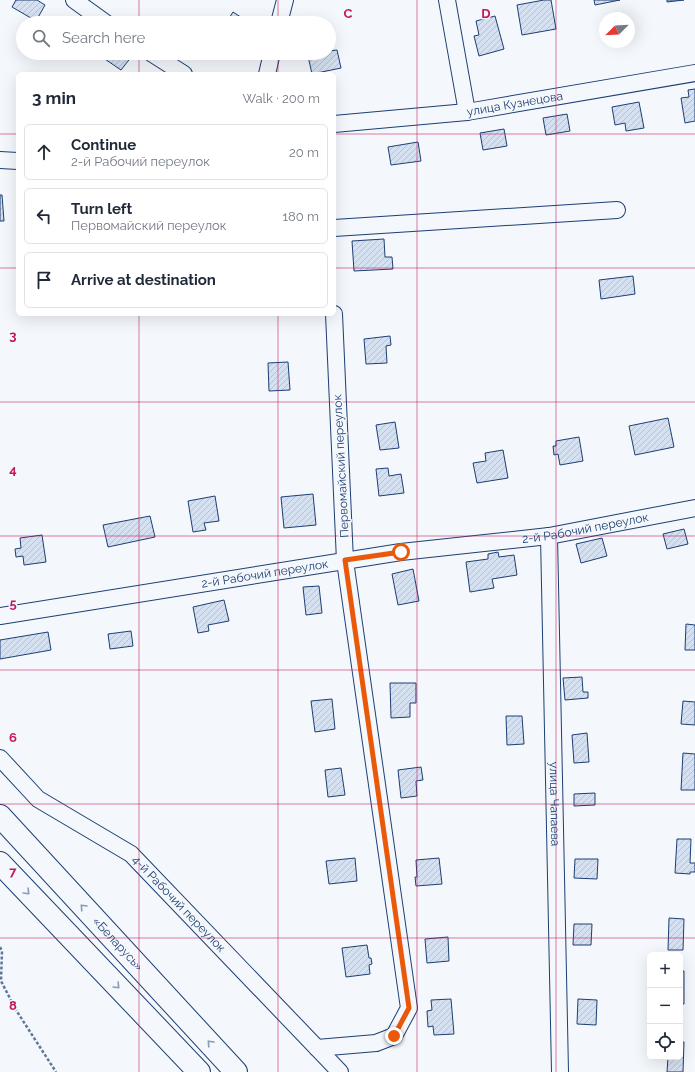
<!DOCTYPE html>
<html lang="en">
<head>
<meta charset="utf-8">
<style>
  body { margin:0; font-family:Raleway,sans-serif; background:#f6f6f7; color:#1f2937 }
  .controls { position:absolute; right:12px; bottom:12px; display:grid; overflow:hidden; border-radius:6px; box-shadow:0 4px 16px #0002 }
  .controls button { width:36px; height:36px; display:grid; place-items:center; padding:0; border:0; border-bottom:1px solid #e0e1e3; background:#fff; color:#1f2937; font:20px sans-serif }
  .compass { position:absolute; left:599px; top:12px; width:36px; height:36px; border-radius:50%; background:#fff; box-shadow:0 4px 16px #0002; rotate:246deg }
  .stop { position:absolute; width:12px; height:12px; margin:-9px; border:3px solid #ea580c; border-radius:50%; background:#fff }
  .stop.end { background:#ea580c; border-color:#fff; box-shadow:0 1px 4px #0008 }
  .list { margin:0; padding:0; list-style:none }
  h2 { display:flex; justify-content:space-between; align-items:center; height:52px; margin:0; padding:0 16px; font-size:17px }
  h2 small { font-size:13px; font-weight:400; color:#747a83 }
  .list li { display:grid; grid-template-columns:26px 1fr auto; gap:12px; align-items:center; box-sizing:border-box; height:56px; margin:0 8px 8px; padding:0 8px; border:1px solid #e0e1e3; border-radius:6px }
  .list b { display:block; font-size:15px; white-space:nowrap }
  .list p { margin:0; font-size:13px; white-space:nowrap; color:#747a83 }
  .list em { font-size:13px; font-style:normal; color:#747a83 }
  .icon { flex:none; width:22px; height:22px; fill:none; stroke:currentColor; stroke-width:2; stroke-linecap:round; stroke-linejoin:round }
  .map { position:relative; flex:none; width:695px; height:1072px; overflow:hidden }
  .search { position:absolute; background:#fff; box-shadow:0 4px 16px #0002; left:16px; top:16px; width:320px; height:44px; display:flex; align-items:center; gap:10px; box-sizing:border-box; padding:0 14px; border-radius:22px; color:#747a83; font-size:15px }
  .panel { position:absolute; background:#fff; box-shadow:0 4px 16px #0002; left:16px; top:72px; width:320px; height:244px; border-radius:6px }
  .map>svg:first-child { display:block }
  .building { fill:url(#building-hatch); stroke:#1d3f73 }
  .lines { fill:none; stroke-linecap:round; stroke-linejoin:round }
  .minor-casing { stroke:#1d3f73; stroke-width:18 }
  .trunk-casing { stroke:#1d3f73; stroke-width:24 }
  .path { stroke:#5e769c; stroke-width:2.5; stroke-dasharray:3 2; stroke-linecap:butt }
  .minor { stroke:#f4f7fb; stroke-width:16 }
  .trunk { stroke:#f4f7fb; stroke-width:22 }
  .oneway { stroke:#889bb7 }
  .route { stroke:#ea580c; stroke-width:5 }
  .grid { fill:none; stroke:#c2185b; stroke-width:1; stroke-opacity:0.55 }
  .labels { text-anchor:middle; stroke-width:3; stroke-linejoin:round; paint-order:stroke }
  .street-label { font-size:12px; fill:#1d3f73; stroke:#f4f7fb }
  .grid-label { font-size:13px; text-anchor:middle; font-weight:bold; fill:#c2185b; stroke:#f4f7fb; stroke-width:3; stroke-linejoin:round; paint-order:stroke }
</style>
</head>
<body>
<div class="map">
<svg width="695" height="1072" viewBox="0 0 695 1072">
  <defs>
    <pattern id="building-hatch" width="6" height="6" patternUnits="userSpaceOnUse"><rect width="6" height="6" fill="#d5e0f0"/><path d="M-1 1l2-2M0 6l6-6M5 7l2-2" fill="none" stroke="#b6c1d1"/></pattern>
  </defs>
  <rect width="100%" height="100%" fill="#f4f7fb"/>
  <path class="building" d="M16,0H37L45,5L36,21L12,7Z
    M544,0H551L556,29L522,35L517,5Z
    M594,0H620L595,5Z
    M667,0H684L667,2Z
    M233,12L250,23H226Z
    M495,16L504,49L479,56L474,36L479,35L476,21Z
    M337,50L341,68L312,74L308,56L321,53H329V51Z
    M96,53H128L132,56L121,70Z
    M695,89V121L685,123L681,98L689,97L688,90Z
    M639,102L644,128L626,131L625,123L615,125L612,107Z
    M567,114L570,131L546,135L543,118Z
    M504,129L507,146L483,150L480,133Z
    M418,142L421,161L391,165L388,147Z
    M0,195H2L4,221H0Z
    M384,239L385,257H392L393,269L354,271L352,241Z
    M633,276L635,294L601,299L599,280Z
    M390,336L391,345L386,346L387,363L366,364L364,339Z
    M288,362L290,390L269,391L268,363Z
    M668,418L674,447L635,455L629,426Z
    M395,422L399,448L380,450L376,425Z
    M579,437L583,461L560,465L558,454L554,455L553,446H556V441Z
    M503,450L508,478L477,483L473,463L486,461L485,453Z
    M388,468L389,476L401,474L404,493L379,496L376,469Z
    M313,494L316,525L284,528L281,497Z
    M215,496L219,521L204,523L206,530L193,532L188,501Z
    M150,516L155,537L108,547L103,525Z
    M684,529L688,544L667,549L663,534Z
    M42,535L46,562L24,565L23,556L16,557L15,549L21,548L20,538Z
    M602,538L607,556L581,563L576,544Z
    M498,552L499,557L514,555L517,575L492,579L494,588L470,592L466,562L488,559V554Z
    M413,569L419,601L398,605L392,574Z
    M319,586L322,613L306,615L303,587Z
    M224,600L229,621L208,625L209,631L198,633L193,607Z
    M686,624L695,625V650H685Z
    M131,631L133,646L110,649L108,634Z
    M48,632L51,650L0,659V640Z
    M582,677L583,692H588V698L565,700L563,678Z
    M390,683H416V703H410V717L391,718Z
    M332,699L335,729L315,732L311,701Z
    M683,701L695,702V725L681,724Z
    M506,716H522L524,744L507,745Z
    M587,733L589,762L574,763L572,735Z
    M683,753L695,754V790H681Z
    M421,767L423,780L416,781L417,796L401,798L398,770Z
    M341,768L345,795L328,797L325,770Z
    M595,793V805L574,806V794Z
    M677,839H691L690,863H695V872H690V874L675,873Z
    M355,858L357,881L329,884L326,861Z
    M439,858L442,884L416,886L415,877H417L416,860Z
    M575,859H598L597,879L574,878Z
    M669,918L684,919L683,950H668Z
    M574,924H592L591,945H573Z
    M448,937L449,961L427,963L425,939Z
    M367,945L369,958H371L372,964L369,965L370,974L346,977L342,948Z
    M680,971H684V1004H680Z
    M451,999L454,1034L434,1035L433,1026L428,1027L427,1011L432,1010L431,1000Z
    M578,999L597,1000L596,1025L577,1024Z
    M680,1042H684L683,1072H667L668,1057H680Z"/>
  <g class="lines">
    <defs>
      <g id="minor">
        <path d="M74,0L106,23"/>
        <path d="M447,0L467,112"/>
        <path d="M279,23L285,0"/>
        <path d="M151,53L184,74"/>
        <path d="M267,74L272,53"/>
        <path id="s1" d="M334,124L467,112L695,73"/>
        <path d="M0,160L18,161"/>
        <path d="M334,228L617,210"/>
        <path id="s2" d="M549,536L560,1072"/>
        <path id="s3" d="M0,616L401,552L549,536L695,508"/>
        <path id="s4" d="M0,758L38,799L131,854L340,1072"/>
        <path d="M317,1048L376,1043L394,1036L409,1008L345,561L334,314"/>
      </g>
      <g id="trunk">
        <path id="s5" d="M0,816L236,1072"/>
        <path d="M0,863L199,1072"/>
      </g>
    </defs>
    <use href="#minor" class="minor-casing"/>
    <use href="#trunk" class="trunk-casing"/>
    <path class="path" d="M0,947L2,951L1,981L16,1010L56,1072"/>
    <use href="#minor" class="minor"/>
    <use href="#trunk" class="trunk"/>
  </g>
  <defs><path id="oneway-chevron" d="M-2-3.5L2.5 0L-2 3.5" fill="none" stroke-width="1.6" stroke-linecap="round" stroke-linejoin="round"/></defs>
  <g class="oneway">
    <use href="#oneway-chevron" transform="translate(27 892) rotate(46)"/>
    <use href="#oneway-chevron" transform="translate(83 907) rotate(-133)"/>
    <use href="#oneway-chevron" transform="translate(117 986) rotate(46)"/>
    <use href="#oneway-chevron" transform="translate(210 1043) rotate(-133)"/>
  </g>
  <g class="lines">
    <path class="route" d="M394,1036L409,1008L345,560L401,552"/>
  </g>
  <path class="grid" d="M139,0V23M278,0V23M417,0V1072M556,0V1072M139,53V74M278,53V74M0,134H18M334,134H695M0,268H18M334,268H695M139,314V1072M278,314V1072M0,402H695M0,536H695M0,670H695M0,804H695M0,938H695"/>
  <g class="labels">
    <g class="street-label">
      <text dy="4" stroke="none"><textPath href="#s1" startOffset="182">улица Кузнецова</textPath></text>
      <text transform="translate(341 466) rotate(-93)" y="4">Первомайский переулок</text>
      <text dy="4" stroke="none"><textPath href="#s3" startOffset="592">2-й Рабочий переулок</textPath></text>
      <text dy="4" stroke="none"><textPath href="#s3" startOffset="268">2-й Рабочий переулок</textPath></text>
      <text dy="4" stroke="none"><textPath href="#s2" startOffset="268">улица Чапаева</textPath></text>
      <text dy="4" stroke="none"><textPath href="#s4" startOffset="233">4-й Рабочий переулок</textPath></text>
      <text dy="4" stroke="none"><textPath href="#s5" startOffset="174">«Беларусь»</textPath></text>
    </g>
  </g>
  <g class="grid-label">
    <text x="348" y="18">C</text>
    <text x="486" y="18">D</text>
    <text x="13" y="340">3</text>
    <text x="13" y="474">4</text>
    <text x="13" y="608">5</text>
    <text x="13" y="742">6</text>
    <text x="13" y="876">7</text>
    <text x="13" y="1010">8</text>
  </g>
</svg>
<div class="controls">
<button>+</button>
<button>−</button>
<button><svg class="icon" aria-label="locate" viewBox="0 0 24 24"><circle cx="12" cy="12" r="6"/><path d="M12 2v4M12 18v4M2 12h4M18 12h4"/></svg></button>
</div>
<svg class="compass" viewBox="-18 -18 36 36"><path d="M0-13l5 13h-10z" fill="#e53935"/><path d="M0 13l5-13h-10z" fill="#747a83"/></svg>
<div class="stop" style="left:401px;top:552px"></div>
<div class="stop end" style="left:394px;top:1036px"></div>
<div class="search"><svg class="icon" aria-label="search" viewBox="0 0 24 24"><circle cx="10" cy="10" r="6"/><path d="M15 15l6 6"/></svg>Search here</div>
<section class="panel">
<h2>3 min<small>Walk · 200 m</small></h2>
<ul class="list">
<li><svg class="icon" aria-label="ahead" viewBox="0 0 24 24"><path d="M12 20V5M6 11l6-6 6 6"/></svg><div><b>Continue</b><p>2-й Рабочий переулок</p></div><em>20 m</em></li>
<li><svg class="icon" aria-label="left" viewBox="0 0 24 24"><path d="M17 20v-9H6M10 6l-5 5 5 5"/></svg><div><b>Turn left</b><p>Первомайский переулок</p></div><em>180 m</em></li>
<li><svg class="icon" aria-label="arrive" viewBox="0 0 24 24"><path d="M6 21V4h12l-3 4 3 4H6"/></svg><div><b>Arrive at destination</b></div></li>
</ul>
</section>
</div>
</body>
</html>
